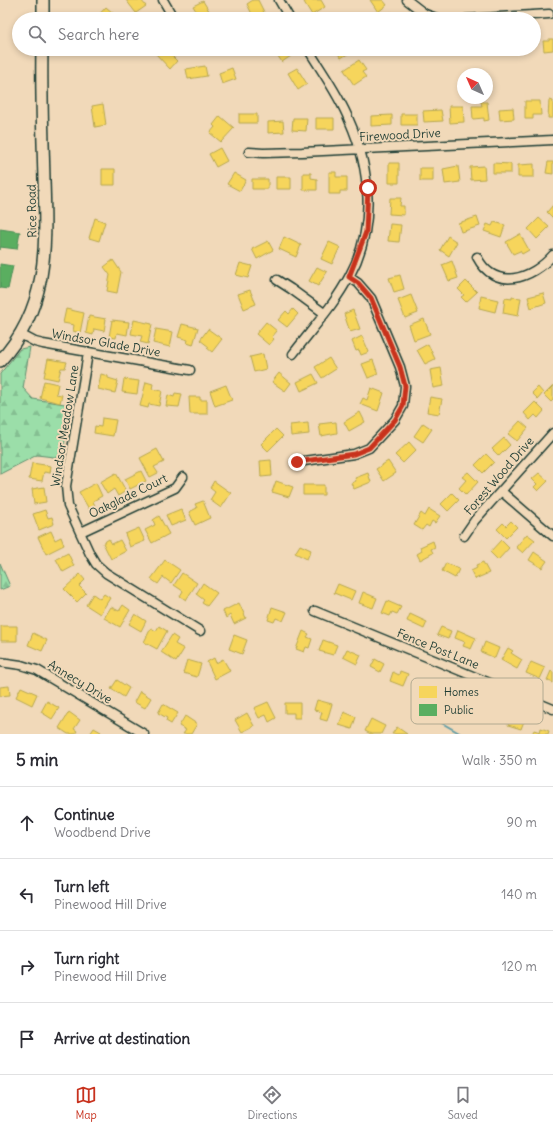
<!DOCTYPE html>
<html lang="en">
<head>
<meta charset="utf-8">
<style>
  body { margin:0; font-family:Delius,sans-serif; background:#f2f2f3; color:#2b2b33 }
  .compass { position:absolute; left:457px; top:68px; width:36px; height:36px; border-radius:50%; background:#fff; box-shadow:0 2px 6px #0003; rotate:315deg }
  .stop { position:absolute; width:12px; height:12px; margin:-9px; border:3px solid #c8321e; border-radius:50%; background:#fff }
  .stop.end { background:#c8321e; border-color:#fff; box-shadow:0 1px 4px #0008 }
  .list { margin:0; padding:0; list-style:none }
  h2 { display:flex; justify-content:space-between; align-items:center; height:52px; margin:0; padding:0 16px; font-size:17px }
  h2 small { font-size:13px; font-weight:400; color:#7c7c81 }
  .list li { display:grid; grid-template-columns:26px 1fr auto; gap:12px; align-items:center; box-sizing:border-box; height:72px; padding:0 16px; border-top:1px solid #e1e1e2 }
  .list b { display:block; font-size:15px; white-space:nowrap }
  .list p { margin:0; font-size:13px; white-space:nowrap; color:#7c7c81 }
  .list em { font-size:13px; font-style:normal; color:#7c7c81 }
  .icon { flex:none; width:22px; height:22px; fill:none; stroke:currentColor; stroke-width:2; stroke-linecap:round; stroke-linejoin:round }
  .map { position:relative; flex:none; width:553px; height:734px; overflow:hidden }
  .search { position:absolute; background:#fff; box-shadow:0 2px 6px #0003; left:12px; right:12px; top:12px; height:44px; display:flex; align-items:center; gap:10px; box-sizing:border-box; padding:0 14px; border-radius:22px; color:#7c7c81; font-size:15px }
  .sheet { height:340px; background:#fff }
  nav { display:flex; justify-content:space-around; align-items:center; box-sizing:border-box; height:56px; border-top:1px solid #e1e1e2; background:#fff; font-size:11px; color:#7c7c81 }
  nav a { display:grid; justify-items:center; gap:2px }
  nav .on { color:#c8321e }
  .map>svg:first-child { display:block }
  .forest { fill:url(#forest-firs); stroke:#5d8e6e }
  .homes { fill:#f6d55c; stroke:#b6a750 }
  .public { fill:#5aae61; stroke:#488c54 }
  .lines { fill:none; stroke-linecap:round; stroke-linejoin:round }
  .stream { stroke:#639da6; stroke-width:2 }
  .street-casing { stroke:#1f3d34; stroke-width:11 }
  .secondary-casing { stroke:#1f3d34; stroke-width:14 }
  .street { stroke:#f1d9b9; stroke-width:8 }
  .secondary { stroke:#f1d9b9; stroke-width:11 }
  .route { stroke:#c8321e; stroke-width:5 }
  .labels { text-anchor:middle; stroke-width:4; stroke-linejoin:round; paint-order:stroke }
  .street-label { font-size:12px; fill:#1f3d34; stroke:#f1d9b9 }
  .key { fill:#f1d9b9; stroke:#b2aa91; stroke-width:1 }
  .key-label { font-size:11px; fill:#1f3d34 }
</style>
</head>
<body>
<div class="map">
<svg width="553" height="734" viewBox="0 0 553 734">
  <defs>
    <pattern id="forest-firs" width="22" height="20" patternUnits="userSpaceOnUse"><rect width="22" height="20" fill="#9bdea9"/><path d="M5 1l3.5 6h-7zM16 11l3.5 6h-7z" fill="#85bf92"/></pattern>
  </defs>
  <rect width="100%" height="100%" fill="#f1d9b9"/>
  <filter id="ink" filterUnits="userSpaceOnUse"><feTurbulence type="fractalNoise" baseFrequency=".025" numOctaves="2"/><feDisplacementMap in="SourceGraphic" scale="8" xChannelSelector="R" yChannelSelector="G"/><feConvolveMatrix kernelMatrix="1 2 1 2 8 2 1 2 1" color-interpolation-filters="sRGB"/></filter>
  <g filter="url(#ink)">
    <path class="forest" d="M30,347L23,388L33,399L71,405L62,458L37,455L0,474V374L20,349Z
      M0,563L10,586L0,590Z"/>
    <path class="homes" d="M126,0H141L146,6L136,13Z
      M253,0H258L264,12L254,18L247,4Z
      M308,0H321L325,7L312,15L304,2Z
      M370,0H383L387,5L378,12Z
      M203,1L214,19H201L193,6Z
      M106,7L113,13L108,19H95Z
      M391,12L399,19H384Z
      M534,34H537L538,44H534Z
      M549,39H553V50L544,51L543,41H549Z
      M159,49H165L177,61L170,69L155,53Z
      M273,49H286L291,56L282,62Z
      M335,49H347L349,53L341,58Z
      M436,49H455V51H436Z
      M359,60L366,70L362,72L366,77L354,85L344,70Z
      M205,66L207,76L188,79L186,69Z
      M232,68L236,79L222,84L219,73Z
      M297,68L307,84L298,90L288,73Z
      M549,100L553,101V118H548Z
      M525,101H540L541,115H533V119H525Z
      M481,102H487L489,120L484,121V118L473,119L472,106H482Z
      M103,104L106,125L95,127L92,106Z
      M449,106H463L464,122L450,123Z
      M513,108L514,119L500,120L499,109Z
      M441,110L443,121L424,122L423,111Z
      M239,114H257V123H239Z
      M401,114H417V125H401Z
      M392,115V125L371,126V116Z
      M220,116L234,128L221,142L210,133L215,127L213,125Z
      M293,118H307L306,131L292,130Z
      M316,118H334V129H316Z
      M283,121L284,132L268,133V122Z
      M220,148L227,161L216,167L209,154Z
      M548,162H553V174L546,173Z
      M389,163H399V183H389Z
      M493,163L511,164V173H493Z
      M534,164V177H518V165Z
      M458,166L460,182L445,184L443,169Z
      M484,166L485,179L471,180L470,167Z
      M420,168H433V181H420Z
      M102,169H115V185H102Z
      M329,172H336V177H347V191H340V194H329Z
      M234,173L246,180L240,191L227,184Z
      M303,173H311V178L317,179V190H303Z
      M276,177H291V189H276Z
      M252,179H268V189H252Z
      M390,198H401L400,206H404V215L389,214Z
      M553,205V218L547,212Z
      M477,217L480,226L461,232L458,223Z
      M95,218L105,222L99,241L89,238Z
      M539,218L549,227L537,239L528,229Z
      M494,222L505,225L501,237L484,231L487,224L492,226Z
      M390,224L401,225L399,242L388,241Z
      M520,234L529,250L522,254L520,251L513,254L506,242Z
      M448,236L457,242L449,256L440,250Z
      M284,237L301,245L296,257L279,249Z
      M268,241L273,250L257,259L252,249Z
      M329,242L340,247L332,264L321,259Z
      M113,260L121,272L117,293L107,291L110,275L104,267Z
      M452,261L458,278L449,281L442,265Z
      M240,263L252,266L248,278L236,275Z
      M317,267L327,272L318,286L309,281Z
      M400,275L404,289L394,292L389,278Z
      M466,281L477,292L466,302L461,297L464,295L458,289Z
      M250,290L256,304L244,309L238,294Z
      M543,293L546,303L531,308L528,297Z
      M411,295L418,313L405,318L398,300Z
      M481,296L498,300L495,312L479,308Z
      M512,297L521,298L518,316L503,313L505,298L512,299Z
      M66,309L84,313L80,333L73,331L74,325L63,323Z
      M293,309L298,314L287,327L278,320L286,311L289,314Z
      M353,310L360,329L350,332L344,314Z
      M89,316L106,319L104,331L94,329L93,335L86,333Z
      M424,319L430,334L414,340L409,325Z
      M112,320L129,322L127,335L117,333L116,338L109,337Z
      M134,320L152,324L148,344L140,342L142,336L131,334Z
      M266,322L277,331L272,337L274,339L269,345L256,334Z
      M182,324L198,328L193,345L187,343L188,340L178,337Z
      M156,329L173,332L170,347L153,343Z
      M208,329L222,339L212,352L207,348L209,347L200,340Z
      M362,336L369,352L361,355L359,350L356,351L352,341Z
      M428,344L435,359L425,364L417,350Z
      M263,354L266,369L254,372L250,357Z
      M329,358L336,369L322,378L315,367Z
      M48,359L67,362L65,368H61L58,380L44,377Z
      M373,360L378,374L368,378L362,364Z
      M441,368L444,386L433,388L430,370Z
      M279,373L291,383L285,391L272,382Z
      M101,374L108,376V378L118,381L115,393L98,389Z
      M313,374L318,383L301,391L297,382Z
      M124,379L139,381L137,394L122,392Z
      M44,381L58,384L56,394L62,395L60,403L40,398Z
      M146,382L153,384L152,389L162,391L159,406L149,404L148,408L140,406Z
      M226,385L232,400L215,406L210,391Z
      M553,386V400L551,402L544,395Z
      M538,387L543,393L538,399L532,393Z
      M371,388L384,393L378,411L360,404L363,398L367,400Z
      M175,393L182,394L179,407L166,406L168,395L174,397Z
      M189,397H200V400H207V414H190Z
      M430,397L442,399L439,414L427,412Z
      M535,402L544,411L538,418L535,415L530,420L524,413Z
      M360,412L365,422L349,431L344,422Z
      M102,418L116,420L113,436L94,433L95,426L101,427Z
      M520,421L528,428L517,441L508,434Z
      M336,422L337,433L321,436L319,424Z
      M308,423L309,434L291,436L290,425Z
      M423,423L432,429L423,442L414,436Z
      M276,429L283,436L268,451L261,444Z
      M504,438L510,445L499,456L492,449Z
      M409,442L416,450L403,463L395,455Z
      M157,449L164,462L154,467L158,473L150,477L140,458Z
      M486,454L494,462L483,473L475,465Z
      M271,460L272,476L261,477L260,461Z
      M388,461L396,473L384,481L376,469Z
      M32,463L51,466L50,473L44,472L42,481L29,479Z
      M141,471L146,481L130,489L125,479Z
      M468,472L478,482L466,495L459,488L466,480L462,477Z
      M116,473L126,491L118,496L114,489L107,494L100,482Z
      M368,473L371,482L354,489L351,483L356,481L355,478Z
      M539,473L548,481L538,491L534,487L537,484L532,479Z
      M214,481L231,493L221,508L210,500L215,492L210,488Z
      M276,481L293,487L289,497L272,492Z
      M96,483L102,496L93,501L95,506L89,509L79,492Z
      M303,485H324V495H303Z
      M44,487L46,502L34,504L32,489Z
      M452,493L459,500L448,511L441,504Z
      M203,501L210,518L195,525L189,512L197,508L195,504Z
      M181,509L186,520L171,526L166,515Z
      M429,509L440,516L435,523L432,521L429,527L426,525L422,530L414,525L421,513L425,516Z
      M45,510L48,518L52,517L54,524L39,530L33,514Z
      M159,516L169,534L152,543L145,530L155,525L153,520Z
      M511,521L517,527L506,538L497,529L503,523L506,526Z
      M139,528L145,541L130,547L125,534Z
      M51,531L55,540L61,537L64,545L46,554L38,537Z
      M527,534L535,540L523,553L516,547Z
      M109,539L112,544L120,540L126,551L111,559L103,543Z
      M501,540L509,548L498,560L490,552Z
      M433,541L435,547L431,549L433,553L420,560L417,554L422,551L420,547Z
      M300,545L311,550L307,559L295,553Z
      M534,552L547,561L542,568L529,560Z
      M68,553L74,566L63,572L56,559Z
      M165,560L180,570L171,583L163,577L158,584L151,579Z
      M483,562L489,573L475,579L471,571L477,568L476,565Z
      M446,563L459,569L455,578L442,571Z
      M182,573L197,583L186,600L180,596L183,591L174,585Z
      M80,574L85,580L79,586L86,593L77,602L64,589Z
      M203,583L217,593L207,606L202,603L204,600L196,594Z
      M338,584L355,591L351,600L334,593Z
      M363,592L377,598L373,608L359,603Z
      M93,594L100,599L104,594L110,598L100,614L86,605Z
      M387,601L401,607L397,614L392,612L390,616L382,613Z
      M239,603L246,618L234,624L230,615L226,618L223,611Z
      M123,605L130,610L120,627L104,618L111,607L119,611Z
      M272,607L287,612L283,621L276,618L274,622L268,620Z
      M135,614L146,621L141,631L129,624Z
      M410,614L427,622L424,629L407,621Z
      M1,626H17V641H1Z
      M159,626L167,631L157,649L144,642L151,628L156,631Z
      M441,627L451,631L448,639L437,635Z
      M458,630L476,638L471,649L463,646L465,642L455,638Z
      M303,631L309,634L307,637L312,639L309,648L306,647L304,652L296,649Z
      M33,633L47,640L42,651L28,645Z
      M172,635L178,639L175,644L184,649L176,662L161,652Z
      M234,635L247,640L242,654L229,649Z
      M323,640L337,645L333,655L319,651Z
      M485,642L499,648L495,658L481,652Z
      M508,648L513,651L511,653L522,660L517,669L501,660Z
      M347,649L361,655L357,664L343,657Z
      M214,658L216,663L223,659L230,671L215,679L207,662Z
      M375,659L384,664L380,672L371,667Z
      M187,660L201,664L197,677L183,673Z
      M531,662L545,668L540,679L526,673Z
      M400,671L408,674L403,686L390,681L393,672L399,675Z
      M551,671L553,672V683L547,680Z
      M117,680L129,688L124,697L111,689Z
      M9,686L10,695L0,696V687Z
      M21,687L37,694L32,705L16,697Z
      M140,691L151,698L145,708L134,702Z
      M317,700L332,704L327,721L320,719L322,712L314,710Z
      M47,701L59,708L52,719L41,712Z
      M268,702L276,718L269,722L266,715L259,718L254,708Z
      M285,703H300V718H294V713H285Z
      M163,704L178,713L171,724L166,721L167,718L158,713Z
      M69,712L80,720L74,729L77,731L75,734H68L59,728Z
      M344,712L356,717L352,729L339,725Z
      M247,713L254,726L242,732L235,720Z
      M185,716L197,724L191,734H183L186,730L179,726Z
      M511,716L524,721L521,729L508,725Z
      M371,719L385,726L381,734H371L365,731Z
      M397,727L407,734H392Z
      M94,728L101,732L100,734H90Z
      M541,728L549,731L548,734H532L534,730L540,732Z"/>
    <path class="public" d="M0,229L20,232L17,249L0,247V250Z
      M0,264L13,266L8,289L0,288Z"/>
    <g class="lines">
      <path class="stream" d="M425,707L426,714L461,734"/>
      <defs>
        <path id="street" d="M163,0L174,19
          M279,0L290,19
          M407,0L425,14L439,19
          M466,19L549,14
          M249,152L263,153L302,152L553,140
          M477,257C495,292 532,279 553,255
          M277,280L291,289L324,313
          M20,334L35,342L43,344L190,370
          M88,353L66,486L68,506L90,554L96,564L106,573L200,631
          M293,354C312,329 335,304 350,275C376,227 371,169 349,120C339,95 322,72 308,49
          M297,462L354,454L369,448L395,420L403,406L405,386L400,367L371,298L358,283L349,277
          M501,491L553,536
          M81,532L175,488L183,477
          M464,536L475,520L553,433
          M315,611L553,709
          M0,662L21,665L37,670L144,734"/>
        <path id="secondary" d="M43,19V0
          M0,361C49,308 46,247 44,180C43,137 41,93 42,49"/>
      </defs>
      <use href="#street" class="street-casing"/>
      <use href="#secondary" class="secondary-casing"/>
      <use href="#street" class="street"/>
      <use href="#secondary" class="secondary"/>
    </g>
  </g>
  <g class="lines" filter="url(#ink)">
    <path class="route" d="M297,462L354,454L369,448L395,420L403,406L405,386L400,367L371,298L358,283L349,277L366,232L368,188"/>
  </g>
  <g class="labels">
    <g class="street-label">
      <text transform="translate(400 135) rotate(-3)" y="4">Firewood Drive</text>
      <text transform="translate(32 211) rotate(-91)" y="4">Rice Road</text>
      <text transform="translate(106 343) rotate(10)" y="4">Windsor Glade Drive</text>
      <text transform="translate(65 426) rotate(-81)" y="4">Windsor Meadow Lane</text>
      <text transform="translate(499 476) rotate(-49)" y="4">Forest Wood Drive</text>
      <text transform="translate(128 496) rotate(-26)" y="4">Oakglade Court</text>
      <text transform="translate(438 649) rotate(22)" y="4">Fence Post Lane</text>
      <text transform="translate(80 682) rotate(31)" y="4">Annecy Drive</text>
    </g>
  </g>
  <rect x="411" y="678" width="132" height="46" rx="6" class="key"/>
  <rect x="419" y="686" width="18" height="12" fill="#f6d55c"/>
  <rect x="419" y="704" width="18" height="12" fill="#5aae61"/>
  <g class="key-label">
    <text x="444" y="696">Homes</text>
    <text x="444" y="714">Public</text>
  </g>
</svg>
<svg class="compass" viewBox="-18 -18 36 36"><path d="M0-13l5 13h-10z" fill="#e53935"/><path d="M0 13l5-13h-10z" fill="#7c7c81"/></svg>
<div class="stop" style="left:368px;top:188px"></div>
<div class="stop end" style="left:297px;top:462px"></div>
<div class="search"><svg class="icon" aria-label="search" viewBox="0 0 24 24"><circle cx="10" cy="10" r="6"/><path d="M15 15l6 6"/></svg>Search here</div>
</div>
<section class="sheet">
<h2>5 min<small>Walk · 350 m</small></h2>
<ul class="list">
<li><svg class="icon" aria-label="ahead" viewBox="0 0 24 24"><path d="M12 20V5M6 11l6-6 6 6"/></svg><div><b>Continue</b><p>Woodbend Drive</p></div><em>90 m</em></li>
<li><svg class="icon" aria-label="left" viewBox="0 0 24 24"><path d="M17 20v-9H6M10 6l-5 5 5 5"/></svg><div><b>Turn left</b><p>Pinewood Hill Drive</p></div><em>140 m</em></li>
<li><svg class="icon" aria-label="right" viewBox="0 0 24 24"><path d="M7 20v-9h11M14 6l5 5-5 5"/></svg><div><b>Turn right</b><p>Pinewood Hill Drive</p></div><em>120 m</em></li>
<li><svg class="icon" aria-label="arrive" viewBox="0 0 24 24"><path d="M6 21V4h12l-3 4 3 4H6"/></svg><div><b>Arrive at destination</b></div></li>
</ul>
</section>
<nav>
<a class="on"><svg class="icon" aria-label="map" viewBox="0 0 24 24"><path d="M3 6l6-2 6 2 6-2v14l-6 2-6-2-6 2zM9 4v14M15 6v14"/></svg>Map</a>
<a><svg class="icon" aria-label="directions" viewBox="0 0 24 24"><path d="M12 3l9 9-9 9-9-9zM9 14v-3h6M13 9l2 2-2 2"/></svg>Directions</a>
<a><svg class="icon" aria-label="saved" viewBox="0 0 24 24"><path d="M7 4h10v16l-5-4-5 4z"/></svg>Saved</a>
</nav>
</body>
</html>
